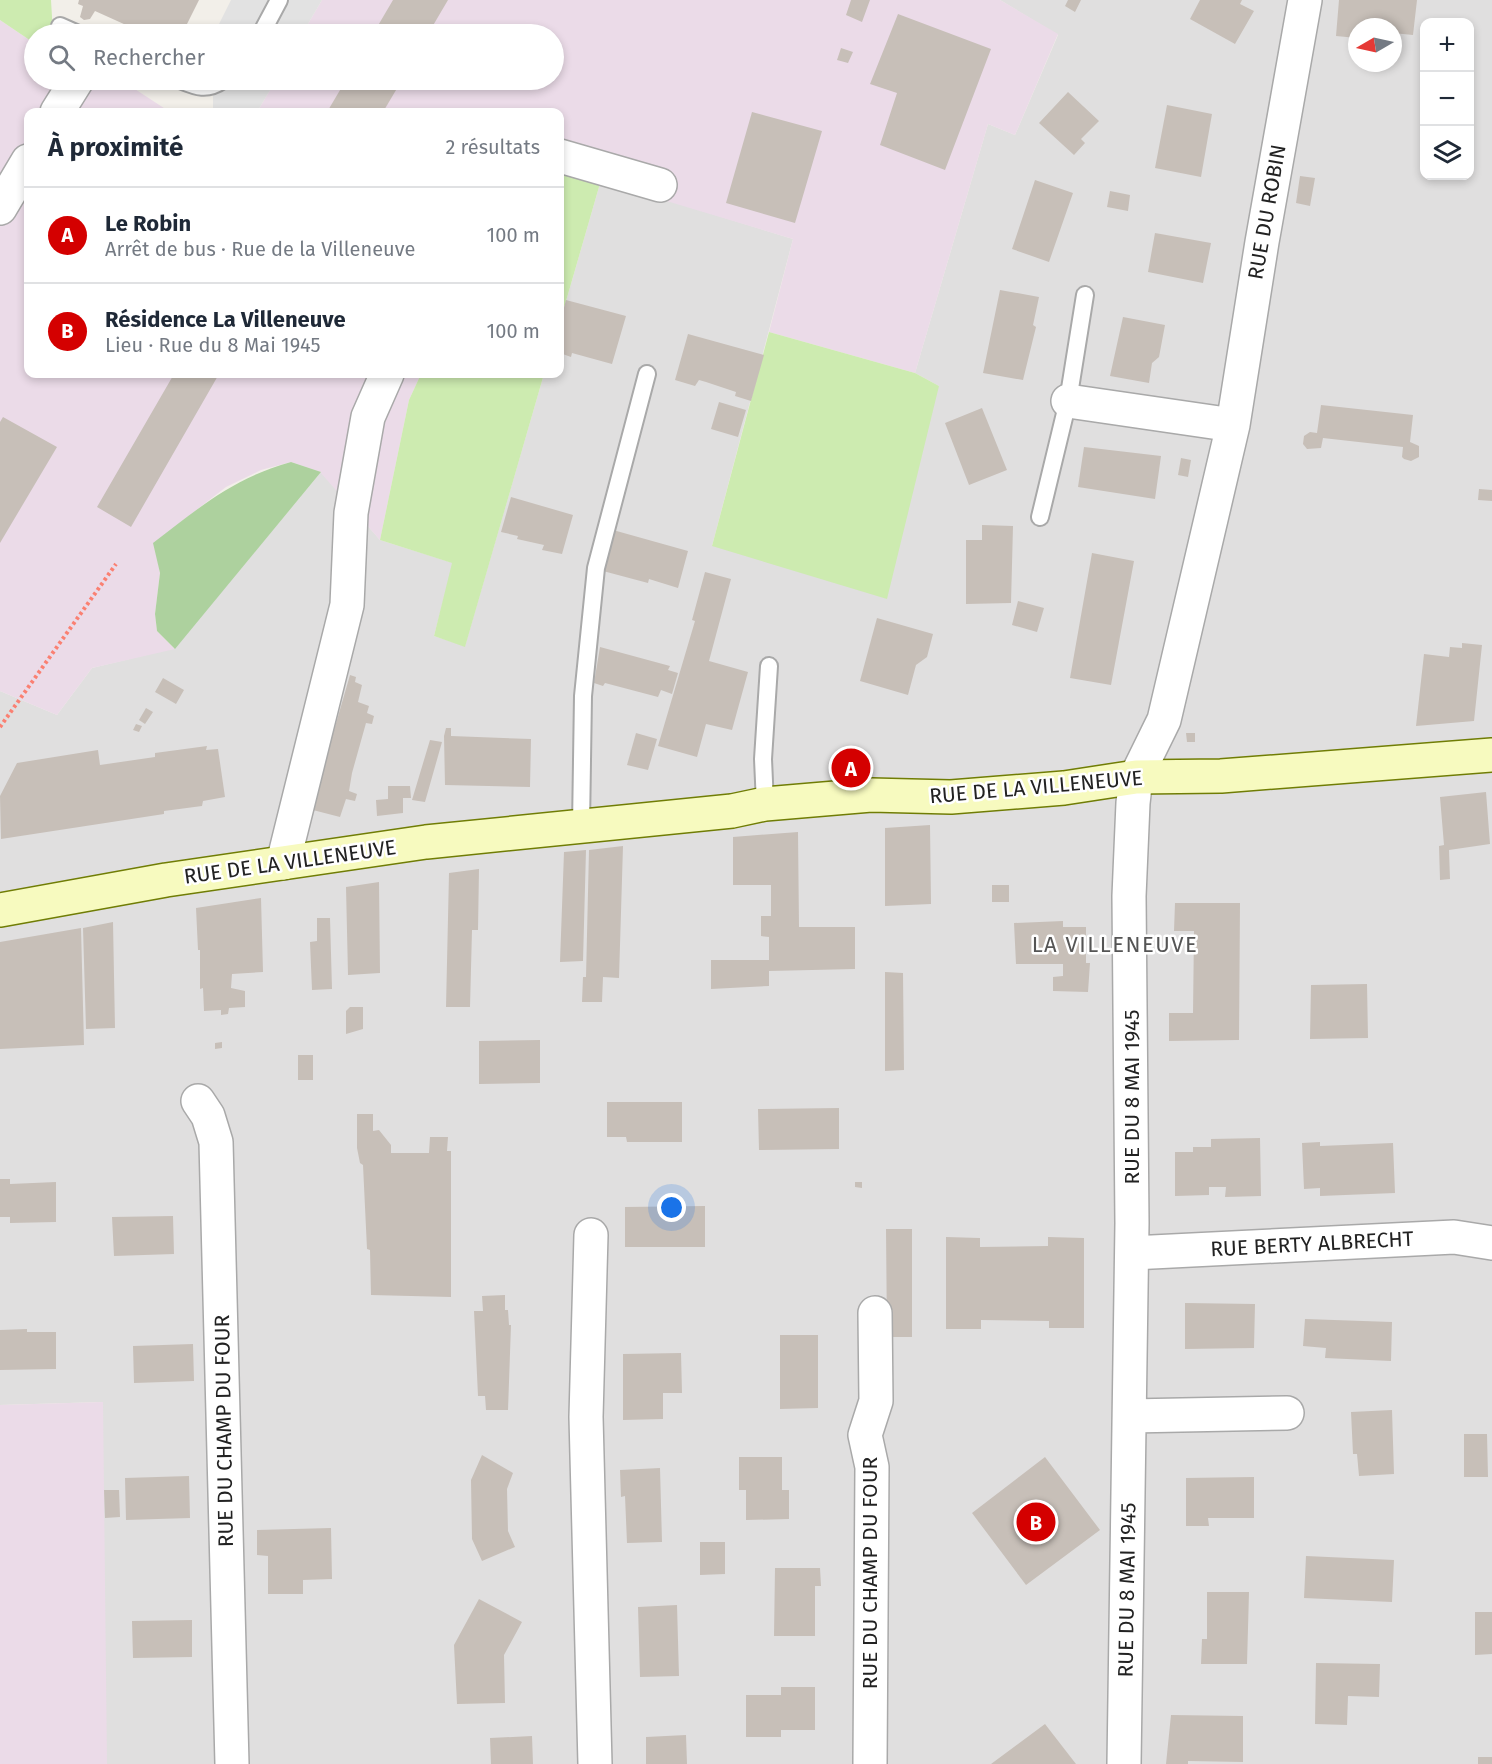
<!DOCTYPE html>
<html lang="fr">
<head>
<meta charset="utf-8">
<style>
  body { margin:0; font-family:"Fira Sans",sans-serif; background:#f6f6f7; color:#1f2937 }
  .controls { position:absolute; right:18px; top:18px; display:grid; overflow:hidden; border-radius:12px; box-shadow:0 3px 9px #0003 }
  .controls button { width:54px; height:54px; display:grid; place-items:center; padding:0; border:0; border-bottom:2px solid #e0e1e3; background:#fff; color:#1f2937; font:30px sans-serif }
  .compass { position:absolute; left:1348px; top:18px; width:54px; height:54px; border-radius:50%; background:#fff; box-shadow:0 3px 9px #0003; rotate:261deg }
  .you { position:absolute; left:672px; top:1208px; width:21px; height:21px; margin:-15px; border:4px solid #fff; border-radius:50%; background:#1a73e8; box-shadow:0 0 0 9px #1a73e833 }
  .badge { display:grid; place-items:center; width:39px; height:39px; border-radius:50%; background:#d40000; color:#fff; font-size:20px; font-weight:700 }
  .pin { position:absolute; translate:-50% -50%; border:3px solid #fff; box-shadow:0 2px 6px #0006 }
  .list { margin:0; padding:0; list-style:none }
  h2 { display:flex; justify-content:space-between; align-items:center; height:78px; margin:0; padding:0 24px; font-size:26px }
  h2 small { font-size:20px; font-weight:400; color:#747a83 }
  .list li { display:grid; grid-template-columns:39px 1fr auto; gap:18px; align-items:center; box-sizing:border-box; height:96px; padding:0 24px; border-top:2px solid #e0e1e3 }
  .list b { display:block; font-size:22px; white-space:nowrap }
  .list p { margin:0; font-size:20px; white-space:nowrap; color:#747a83 }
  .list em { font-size:20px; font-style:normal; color:#747a83 }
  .icon { flex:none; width:33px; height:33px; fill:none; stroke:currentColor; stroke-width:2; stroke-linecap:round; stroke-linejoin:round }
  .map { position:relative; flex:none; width:1492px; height:1764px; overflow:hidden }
  .search { position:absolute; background:#fff; box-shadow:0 3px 9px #0003; left:24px; top:24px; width:540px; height:66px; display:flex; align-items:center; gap:15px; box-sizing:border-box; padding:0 21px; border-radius:33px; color:#747a83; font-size:22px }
  .panel { position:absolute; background:#fff; box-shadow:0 3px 9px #0003; left:24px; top:108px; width:540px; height:270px; border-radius:12px }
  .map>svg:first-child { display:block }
  .residential { fill:#e0dfdf; fill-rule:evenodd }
  .industrial { fill:#ebdbe8 }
  .grass { fill:#cdebb0 }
  .forest { fill:#add19e }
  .parking { fill:#e2e2e2 }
  .building { fill:#c7bfb8 }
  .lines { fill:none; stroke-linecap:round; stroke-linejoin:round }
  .service-casing { stroke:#a9a9a9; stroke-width:20 }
  .minor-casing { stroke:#a9a9a9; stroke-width:36 }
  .secondary-casing { stroke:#707d05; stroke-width:36 }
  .path { stroke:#fa8072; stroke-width:4; stroke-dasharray:3 3; stroke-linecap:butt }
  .service { stroke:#fff; stroke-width:16 }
  .minor { stroke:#fff; stroke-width:33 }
  .secondary { stroke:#f7fabf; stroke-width:33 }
  .labels { text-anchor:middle; stroke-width:5; stroke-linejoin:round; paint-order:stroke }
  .street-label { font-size:21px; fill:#222; stroke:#fff }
  .neighbourhood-label { font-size:22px; letter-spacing:1.5px; fill:#555; stroke:#fff }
</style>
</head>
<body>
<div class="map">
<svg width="1492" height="1764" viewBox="0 0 1492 1764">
  <rect width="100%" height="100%" fill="#f2efe9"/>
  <path class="residential" d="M1000,0H1492V1764H106L102,1402L0,1405V691L57,715L92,668L175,648L321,472L380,540L453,563L434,636L465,646L544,374H560V322L601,180L793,239L712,546L939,386L915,373L988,124L1015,135L1058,35ZM1424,22H1470V176H1424ZM1357,27H1393V63H1357Z"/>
  <path class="industrial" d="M322,0H1000L1058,34L1015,135L988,124L915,373L769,332L793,239L560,169V112H257L276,80H554V34H302Z
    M0,20L34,43V80H121L170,112H28V374H421L409,400L380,540L320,472L291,462L261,470L226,487L154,543L160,573L155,614L157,631L175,649L92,668L57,715L0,691Z
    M103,1402L107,1764H0V1405Z"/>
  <path class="grass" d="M0,0H51L53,34H34V43L0,20Z
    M560,169L601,180L560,322Z
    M769,332L915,373L939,386L887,599L712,546Z
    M421,374H544L465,647L434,636L452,563L380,540L409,400Z"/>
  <path class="forest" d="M291,462L321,472L175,649L157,631L155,614L160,573L153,543C202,506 231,479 291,462Z"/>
  <path class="parking" d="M231,0H322L302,34H214Z
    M213,80H276L257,112H213Z"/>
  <path class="building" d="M79,0H199L182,34H146L95,11L90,19L84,20L80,17L83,6L78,4Z
    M393,0H448L428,34H373Z
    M851,0H870L862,22L846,15Z
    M1068,0H1081L1075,12L1065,6Z
    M1200,0H1242L1240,4L1254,11L1235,44L1190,19Z
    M1339,0H1417L1413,35L1393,33V27H1357V38L1336,36Z
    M898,14L991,49L945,170L880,145L897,93L870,84Z
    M841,48L853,52L848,63L837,60Z
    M346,80H402L383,112H327Z
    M1068,92L1099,121L1081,139L1085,143L1074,155L1039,123Z
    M1167,105L1212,114L1201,177L1155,168Z
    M752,112L822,131L795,223L726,203Z
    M1300,176L1315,178L1310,206L1296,203Z
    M1035,180L1073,193L1049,262L1012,249Z
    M1110,191L1130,195L1128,211L1107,207Z
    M1155,233L1211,243L1203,283L1148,272Z
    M1000,290L1039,297L1033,325L1036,327L1023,380L983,373Z
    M566,300L626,316L612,364L572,353L571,357L560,353V323Z
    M1123,317L1165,325L1159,357L1152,363L1149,383L1110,376Z
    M688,334L764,355L751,401L735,396L736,392L706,382L699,380L695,386L675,380Z
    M174,374H219L131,527L97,507Z
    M719,402L746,410L738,437L711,429Z
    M1321,405L1413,415L1410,442L1419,446V457L1411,461L1404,459L1402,457L1403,447L1323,438L1321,448L1307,449L1303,444L1304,436L1310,432L1317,433Z
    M982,408L1007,470L969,485L945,423Z
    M3,417L57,447L0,543V422Z
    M1084,447L1161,456L1155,499L1078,487Z
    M1181,458L1191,460L1188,477L1178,475Z
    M1479,489L1492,490V501L1478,500Z
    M511,497L573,515L562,554L542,550L544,545L517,539L518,536L501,532Z
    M982,525L1013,526L1011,603L966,604V540H982Z
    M613,530L688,551L678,588L649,579L648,583L603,571Z
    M1092,553L1134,561L1111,685L1070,678Z
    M705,572L731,579L709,661L748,672L732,730L706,724L697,757L658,746L695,621L692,620Z
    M1018,601L1044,608L1037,632L1012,625Z
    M877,618L933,634L927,657L916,665L908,695L860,681Z
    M1462,643L1482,645L1474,721L1416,726L1424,654L1449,657L1450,647L1462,648Z
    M600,647L670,666L668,670L678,673L672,694L661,690L658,697L605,683L603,686L594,683Z
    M350,675L356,677L355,682L362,685L358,702L369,706L367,713L374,716L372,724L366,723L352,773L349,791L357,794L355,801L346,799L340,817L309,809L321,764L324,765Z
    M163,678L184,690L176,704L155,692Z
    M146,708L153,712L145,724L139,720Z
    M136,724L142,726L139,732L133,730Z
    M446,728H451V736L531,739L530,787L445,785L444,736Z
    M636,733L657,739L648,770L627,765Z
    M1186,733H1195V742H1187Z
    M430,740L442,742L425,802L412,800Z
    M207,746L206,750L218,749L225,797L203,801L202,806L164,811V814L1,839L0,796L17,763L98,750L100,765L155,757V753Z
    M388,786H410L411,798H403V813L377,816L376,800L388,799Z
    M1486,792L1490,844L1449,850L1450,879L1440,880L1439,846L1444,845L1440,797Z
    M930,825L931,904L885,906V828Z
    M798,832L799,927H855V969L769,971V986L711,989V960H769V937L761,936V916H771V885H733V837Z
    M623,846L619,978L603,977L602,1002H582L583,977H586L589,850Z
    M586,850L583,961L560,962L564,852Z
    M479,869L478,930H472L470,1007H446L449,873Z
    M379,882L380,973L348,975L346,887Z
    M992,885H1009V902H992Z
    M261,898L263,972L232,974L231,988L245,991V1007L229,1008L228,1014L221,1015V1010L204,1011L203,988L200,989V950H198L196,908Z
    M1175,903H1240L1239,1040L1169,1041V1013H1193L1194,931H1174Z
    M317,918H330L332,989L312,990L310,942L317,941Z
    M1063,921V927H1086V963H1090L1088,992L1053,991V977L1063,976V964H1016L1014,923Z
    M113,922L115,1028L86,1029L83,928Z
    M81,928L84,1045L0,1049V942Z
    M885,972L903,973L904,1070L885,1071Z
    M1367,984L1368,1038L1310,1039L1311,985Z
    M350,1007H363V1029L346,1034V1011Z
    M540,1040V1083L479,1084V1041Z
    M222,1042V1048L215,1049V1043Z
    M298,1055H313V1080H298Z
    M607,1102H682V1142H627L626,1137H607Z
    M839,1108V1149L759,1150L758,1109Z
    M357,1114H373V1131L379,1130L391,1145V1153H429L430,1137H448L447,1151H451V1297L371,1295L370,1250L367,1249L363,1165L360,1163L357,1148Z
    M1260,1138L1261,1196L1225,1197L1226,1187H1209V1195L1175,1196V1152H1193V1147H1211V1139Z
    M1320,1142V1146L1393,1143L1395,1193L1320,1196V1188L1304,1189L1302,1143Z
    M0,1179H10V1184L56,1182V1222L10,1223V1217H0Z
    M855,1182H862V1188L855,1187Z
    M705,1206V1247H625V1207Z
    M173,1216L174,1254L114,1256L112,1217Z
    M886,1229H912V1337H887Z
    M946,1237L980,1238V1247L1048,1246V1237L1084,1238V1328H1049V1321L981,1320V1329H946Z
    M505,1295V1310H508L509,1325H511L508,1410H486L485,1396H478L474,1311H483L482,1296Z
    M1185,1303L1255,1304L1254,1348L1185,1349Z
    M1305,1319L1392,1322L1391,1361L1325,1358L1326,1348L1303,1346Z
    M27,1329V1332H56V1369L0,1370V1330Z
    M780,1335H818V1408L780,1409Z
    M193,1344L194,1381L134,1383L133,1346Z
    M681,1353L682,1393H663V1419L623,1420V1354Z
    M1392,1410L1394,1474L1359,1476L1357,1454H1353L1351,1412Z
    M1464,1434H1487L1488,1477H1464Z
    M482,1455L513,1473L507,1489L508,1531L515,1547L482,1561L472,1539L471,1480Z
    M739,1457H782V1490H789V1519L746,1520V1490H739Z
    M1045,1457L1100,1530L1026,1585L972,1513Z
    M660,1468L662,1542L627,1543L625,1496L621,1497L620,1470Z
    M189,1476L190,1518L126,1520L125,1478Z
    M1254,1477V1518H1208L1209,1526H1186V1478Z
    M104,1490H119L120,1517L105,1518Z
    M331,1528L332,1579L303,1580V1594H268V1556L257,1555V1530Z
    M700,1542H725V1574L700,1575Z
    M1306,1556L1394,1560L1392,1602L1304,1598Z
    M775,1568H820L821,1586H815V1636H774Z
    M1207,1592H1249L1247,1664H1201L1202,1639H1207Z
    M479,1599L522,1622L504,1655L505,1703L457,1704L454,1645Z
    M677,1605L679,1676L640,1677L638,1607Z
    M1475,1612H1492V1654L1475,1655Z
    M192,1620V1657L133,1658L132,1621Z
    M1316,1663L1380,1664L1379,1697L1348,1696L1347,1725L1315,1724Z
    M781,1687H815V1730H781V1737H746V1695H781Z
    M1171,1715L1243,1716V1762L1188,1761V1764H1166Z
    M1045,1724L1076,1764H991Z
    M686,1735L687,1764H646V1737Z
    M532,1736L533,1764H491L490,1738Z
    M1478,1757H1492V1764H1478Z"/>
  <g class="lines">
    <defs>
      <path id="service" d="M60,26L78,34
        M261,34L279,0
        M180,80C197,87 207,91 223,80
        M1040,517L1068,401L1085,295
        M765,804L763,759L769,666
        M581,826L583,696L596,568L647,374"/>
      <path id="minor" d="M57,112L77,80
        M560,156L660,185
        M0,208L28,161
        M1068,401L1233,425
        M283,863L347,605L351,513L368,417L387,374
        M198,1101L208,1116L216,1142L232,1764
        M591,1235L586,1417L595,1764
        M1132,1253L1454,1237L1492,1243
        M1130,1416L1287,1413
        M870,1764L872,1467L865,1435L876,1401L875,1313
        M1124,1764L1132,1223L1129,896L1133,803L1136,777L1164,720L1233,425L1262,242L1305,0"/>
      <path id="secondary" d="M0,910L166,880L426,842L732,811L765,804L871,795L951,797L1064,788L1136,777L1221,776L1492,755"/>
    </defs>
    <use href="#service" class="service-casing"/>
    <use href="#minor" class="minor-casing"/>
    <use href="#secondary" class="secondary-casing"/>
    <path class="path" d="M0,727L116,564"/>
    <use href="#service" class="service"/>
    <use href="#minor" class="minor"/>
    <use href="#secondary" class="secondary"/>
  </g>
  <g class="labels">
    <g class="street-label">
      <text transform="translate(1267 212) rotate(-80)" y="7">RUE DU ROBIN</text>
      <text transform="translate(1036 787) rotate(-5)" y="7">RUE DE LA VILLENEUVE</text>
      <text transform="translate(290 862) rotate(-8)" y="7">RUE DE LA VILLENEUVE</text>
      <text transform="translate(1132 1097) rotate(-90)" y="7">RUE DU 8 MAI 1945</text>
      <text transform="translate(1312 1244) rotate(-3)" y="7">RUE BERTY ALBRECHT</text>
      <text transform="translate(224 1431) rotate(-91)" y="7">RUE DU CHAMP DU FOUR</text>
      <text transform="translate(870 1573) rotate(-90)" y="7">RUE DU CHAMP DU FOUR</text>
      <text transform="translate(1127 1590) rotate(-89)" y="7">RUE DU 8 MAI 1945</text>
    </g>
    <g class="neighbourhood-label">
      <text x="1115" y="952">LA VILLENEUVE</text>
    </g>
  </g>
</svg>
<div class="controls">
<button>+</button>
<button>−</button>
<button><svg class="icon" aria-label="layers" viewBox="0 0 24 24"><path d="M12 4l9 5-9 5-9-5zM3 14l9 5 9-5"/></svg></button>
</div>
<svg class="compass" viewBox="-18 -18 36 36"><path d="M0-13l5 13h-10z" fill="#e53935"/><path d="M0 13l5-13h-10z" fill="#747a83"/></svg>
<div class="you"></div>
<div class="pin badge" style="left:851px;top:768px">A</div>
<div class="pin badge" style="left:1036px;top:1522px">B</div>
<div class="search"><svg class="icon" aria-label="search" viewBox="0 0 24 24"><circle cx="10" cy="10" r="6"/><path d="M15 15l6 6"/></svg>Rechercher</div>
<section class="panel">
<h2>À proximité<small>2 résultats</small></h2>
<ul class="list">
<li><span class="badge">A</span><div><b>Le Robin</b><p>Arrêt de bus · Rue de la Villeneuve</p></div><em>100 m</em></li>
<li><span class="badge">B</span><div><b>Résidence La Villeneuve</b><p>Lieu · Rue du 8 Mai 1945</p></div><em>100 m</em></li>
</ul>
</section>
</div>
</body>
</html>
